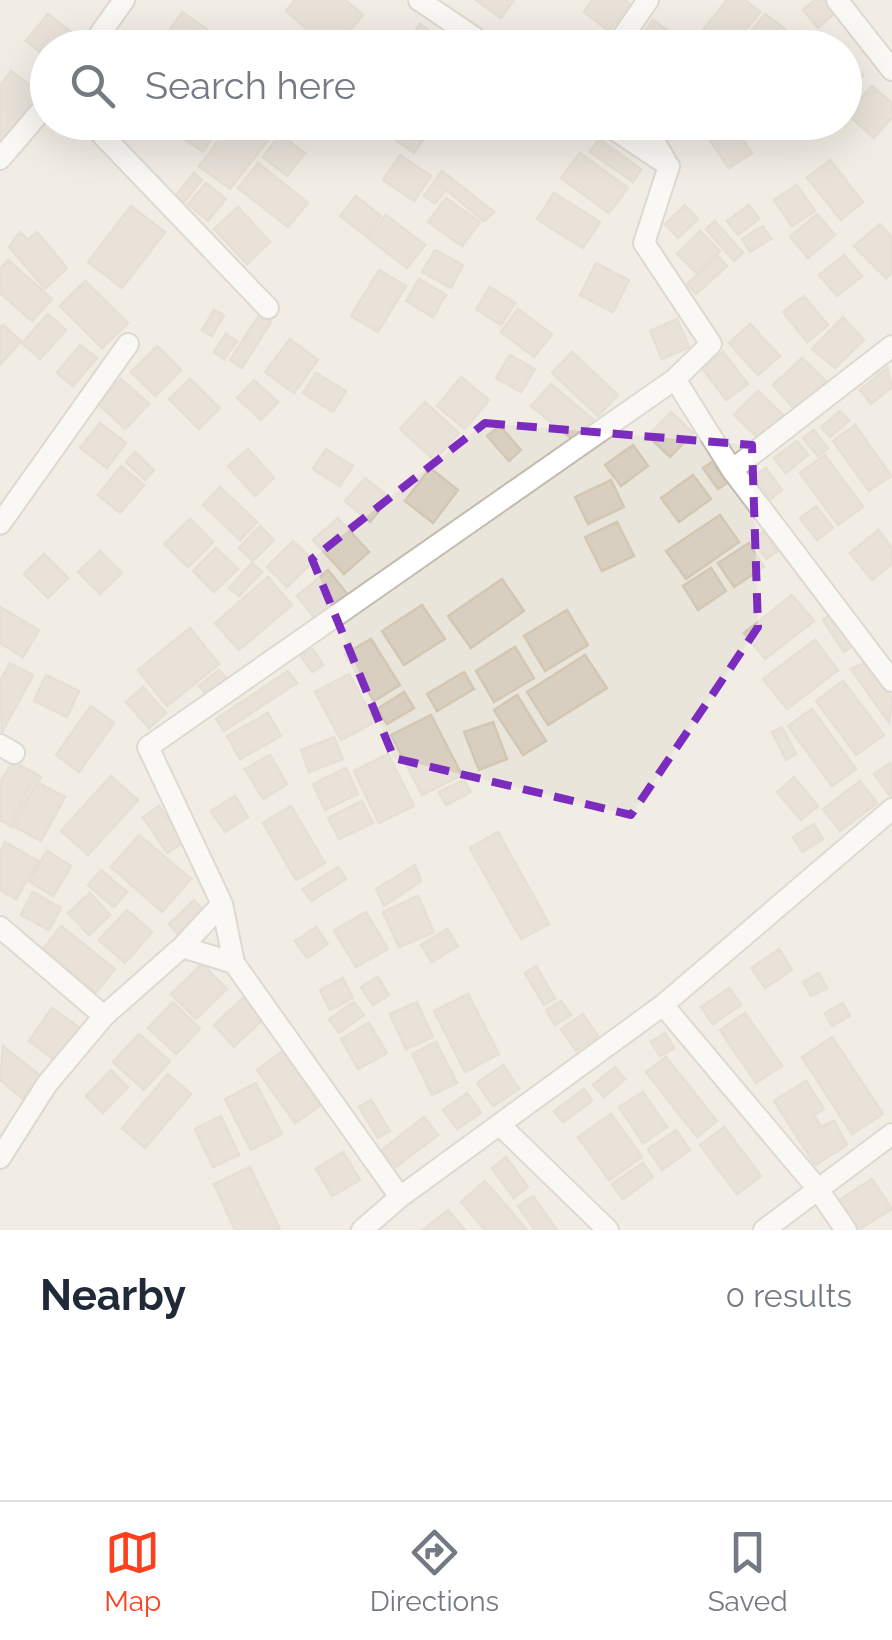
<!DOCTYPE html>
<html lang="en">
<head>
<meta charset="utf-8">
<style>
  body { margin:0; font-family:Raleway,sans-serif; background:#f2f2f3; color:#1f2937 }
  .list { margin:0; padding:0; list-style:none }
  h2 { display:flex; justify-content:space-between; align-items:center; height:130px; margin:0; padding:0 40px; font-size:42px }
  h2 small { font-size:32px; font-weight:400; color:#747a83 }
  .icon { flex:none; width:55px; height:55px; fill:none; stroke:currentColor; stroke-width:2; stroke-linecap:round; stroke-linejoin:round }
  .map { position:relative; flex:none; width:892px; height:1230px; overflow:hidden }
  .search { position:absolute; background:#fff; box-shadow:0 10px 40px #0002; left:30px; right:30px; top:30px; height:110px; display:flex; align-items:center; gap:25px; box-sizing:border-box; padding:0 35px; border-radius:55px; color:#747a83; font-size:38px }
  .sheet { height:270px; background:#fff }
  nav { display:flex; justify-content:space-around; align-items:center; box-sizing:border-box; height:140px; border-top:2px solid #e0e1e3; background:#fff; font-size:28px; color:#747a83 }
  nav a { display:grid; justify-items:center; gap:5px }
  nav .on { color:#fc3f1d }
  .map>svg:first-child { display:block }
  .residential { fill:#eae5da; fill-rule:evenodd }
  .building { fill:#d8cfc1; stroke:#d3c7b4; stroke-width:2.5 }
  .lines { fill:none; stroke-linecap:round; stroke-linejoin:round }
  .street-casing { stroke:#c2bbae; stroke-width:24 }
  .street { stroke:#fff; stroke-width:20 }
  .marked { fill:none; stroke:#7b2cbf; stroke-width:8; stroke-dasharray:20 12; stroke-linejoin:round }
</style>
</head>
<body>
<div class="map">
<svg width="892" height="1230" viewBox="0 0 892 1230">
  <rect width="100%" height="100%" fill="#f6f3ec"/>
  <path class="residential" d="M0,0H892V1230H0ZM48,48H844V122H48Z"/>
  <path class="building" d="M295,0H345L363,15L335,48H329L286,11Z
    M476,0H514L501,18Z
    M592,0H625L630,4L609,31L584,12Z
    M727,0H745L760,12L732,48H712L698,36Z
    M815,0H828L837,11L818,28L803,10Z
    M182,12L234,48H174L163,40Z
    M48,14L80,39L73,48H48V58L26,41Z
    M765,14L789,32L776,48H743L740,45Z
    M653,20L673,34L664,48H634Z
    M420,24L454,48H403Z
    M844,59L863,75L844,96Z
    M11,71L42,94L0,151V86Z
    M872,86L892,103V117L874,138L847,114Z
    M185,122H223L203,152L177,134Z
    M233,122H265L276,130L230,189L199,166Z
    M371,122H406L426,136L414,153Z
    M697,122H730L752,153L729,168Z
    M280,134L305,153L287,176L263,157Z
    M599,139L641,169L633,182L590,152Z
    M580,153L628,188L609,213L561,178Z
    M400,155L431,176L414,201L383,180Z
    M830,160L863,202L841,220L807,178Z
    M258,163L308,203L288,227L238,188Z
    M442,171L494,212L484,221L446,190L435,203L424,196Z
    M194,173L202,180L184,202L176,195Z
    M206,183L226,199L208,221L188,204Z
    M797,185L815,211L792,226L774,200Z
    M554,193L600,222L583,248L537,219Z
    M356,196L381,216L366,236L340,216Z
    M446,198L480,222L462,246L428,222Z
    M685,205L698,219L678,238L665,224Z
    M749,205L759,219L738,235L727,221Z
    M131,206L165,232L122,288L88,262Z
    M238,207L270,242L247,264L214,229Z
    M817,214L835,235L808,258L790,237Z
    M386,215L425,245L407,268L368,238Z
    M715,221L743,253L734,261L706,229Z
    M880,224L892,237V273L886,278L854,246Z
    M763,226L771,239L750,252L742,239Z
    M700,231L720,251L697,274L677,254Z
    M20,232L28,240L37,232L67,268L45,289L9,247Z
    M435,250L463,265L451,288L422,272Z
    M844,255L862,276L837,296L819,275Z
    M718,256L727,266L696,294L687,284Z
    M8,260L52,299L32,321L0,293V269Z
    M596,263L629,280L613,312L580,295Z
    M379,270L406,286L378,332L351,316Z
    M419,279L446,295L433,317L406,301Z
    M85,281L128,323L102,348L60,306Z
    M490,287L515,303L501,325L476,309Z
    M804,296L828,325L807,342L783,312Z
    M518,309L552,334L534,357L501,332Z
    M214,310L224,315L212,336L202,330Z
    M48,314L66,330L40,359L22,343Z
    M259,315L271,322L242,368L230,360Z
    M843,317L864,340L835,368L812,349Z
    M677,319L689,347L662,359L650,331Z
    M750,324L780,356L758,375L729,343Z
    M3,325L21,341L0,365V327Z
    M226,334L237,341L224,359L214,352Z
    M290,339L318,360L294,393L265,372Z
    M80,345L97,358L73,386L57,373Z
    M157,346L181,370L155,396L131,372Z
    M572,352L618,395L598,416L552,373Z
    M723,352L748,384L726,400L702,368Z
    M510,355L535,369L521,392L496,378Z
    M802,358L826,381L798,413L773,385Z
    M887,368L892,387L871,404L860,390Z
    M316,373L346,391L333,412L303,393Z
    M461,377L489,400L465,429L437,406Z
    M121,379L149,404L125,429L98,404Z
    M190,379L220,408L199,429L169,399Z
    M254,380L278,402L261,420L237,398Z
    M551,384L596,422L578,444L531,406Z
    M758,391L783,415L759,439L734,415Z
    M425,402L459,433L434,460L400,429Z
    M840,411L849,421L830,437L821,427Z
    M671,412L693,433L670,457L648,436Z
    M100,423L126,443L107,468L80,448Z
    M855,425L891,476L869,491L833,441Z
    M500,426L521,450L509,461L487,436Z
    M814,430L828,448L818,456L803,438Z
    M797,441L808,455L786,473L774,458Z
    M633,445L648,466L621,486L605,465Z
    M248,449L274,478L255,496L228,466Z
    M326,449L353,466L340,486L313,469Z
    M135,452L154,470L145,480L126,462Z
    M825,455L863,507L838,525L800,473Z
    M712,462L727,483L718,489L703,468Z
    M121,466L144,485L120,513L98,495Z
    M430,468L458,490L433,523L405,501Z
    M766,468L782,490L771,499L754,476Z
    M693,475L711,499L679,522L661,498Z
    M365,478L390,498L370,522L345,501Z
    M611,480L624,507L588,524L575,497Z
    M220,487L257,522L240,540L203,505Z
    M816,506L833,528L817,540L800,518Z
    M720,515L739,542L686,579L666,551Z
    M338,518L369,552L344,574L313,540Z
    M190,519L213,542L188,567L164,544Z
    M617,522L634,556L602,571L585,537Z
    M260,526L274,540L253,561L239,548Z
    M878,530L892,548V564L872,580L850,553Z
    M764,531L778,551L766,559L752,539Z
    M293,541L314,561L287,587L267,567Z
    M749,543L764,567L734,587L718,563Z
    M216,548L238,569L214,592L193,571Z
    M100,551L122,573L100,594L78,572Z
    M44,554L68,578L48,598L24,574Z
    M252,563L262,572L239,596L229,588Z
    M711,568L726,591L698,610L683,586Z
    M328,570L349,596L318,622L297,596Z
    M268,577L292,605L239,650L215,623Z
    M502,579L524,611L471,648L448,616Z
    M792,595L814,621L765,659L744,633Z
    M422,605L445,639L404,665L382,631Z
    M0,607L39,630L23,657L0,643Z
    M567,610L588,645L545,671L524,636Z
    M833,612L855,644L844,652L823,620Z
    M190,628L219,664L167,706L138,670Z
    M371,639L400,685L374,701L345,654Z
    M815,640L838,670L787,709L763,679Z
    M515,647L534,678L494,702L476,671Z
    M313,649L323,665L312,672L301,656Z
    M585,655L607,688L548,725L527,692Z
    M10,663L33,675L2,732L0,681Z
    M864,663L892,699L889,723L851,669Z
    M219,670L227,679L207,695L199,686Z
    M288,671L297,683L224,731L216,719Z
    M464,672L474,689L437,711L427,694Z
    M349,674L375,722L341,740L315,692Z
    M46,675L79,691L67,717L34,701Z
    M843,681L884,735L856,755L816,701Z
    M143,687L166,713L149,728L126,702Z
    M404,692L414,708L387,724L377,709Z
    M517,695L546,741L523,755L494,710Z
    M91,706L114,723L79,772L56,755Z
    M812,709L856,769L832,786L788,726Z
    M268,713L281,736L240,759L227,736Z
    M431,715L462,775L422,795L391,735Z
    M493,722L507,759L479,770L464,732Z
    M782,727L796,754L786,760L772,732Z
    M334,737L343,759L309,772L301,750Z
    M388,754L414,806L379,823L354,771Z
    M270,755L287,784L263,799L245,769Z
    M13,761L41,777L12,827L0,820V783Z
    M890,763L892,765L891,797L874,774Z
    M346,768L358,794L325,810L313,784Z
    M111,776L138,800L88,855L61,831Z
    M794,777L818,806L801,820L777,792Z
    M33,780L65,797L41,841L10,824Z
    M464,780L471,792L446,805L439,792Z
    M860,781L877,803L840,831L823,809Z
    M235,796L248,817L225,832L211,811Z
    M362,801L373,823L339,839L328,818Z
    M159,806L184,842L167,853L143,817Z
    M291,806L325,863L296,880L263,823Z
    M814,824L823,839L802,852L793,837Z
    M498,832L549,924L521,939L470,848Z
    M139,835L191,879L162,912L111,867Z
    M5,842L38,861L16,899L0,890V852Z
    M47,851L71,866L53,896L29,881Z
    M415,865L421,881L384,906L376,889Z
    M338,867L346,879L311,901L303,889Z
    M101,870L127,892L114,907L88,885Z
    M33,892L61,908L49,930L21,915Z
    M90,893L110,915L89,935L68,913Z
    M418,896L434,932L399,947L383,912Z
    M194,900L208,915L183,939L169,924Z
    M127,910L152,932L125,963L99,940Z
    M366,912L388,949L356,967L334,930Z
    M61,926L115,969L96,992L43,949Z
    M316,927L328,944L307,958L295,941Z
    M447,929L458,946L432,962L421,945Z
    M779,949L792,970L765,988L751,968Z
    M202,964L227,989L196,1019L171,994Z
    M536,966L555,998L544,1005L525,973Z
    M819,973L827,988L811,996L803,982Z
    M378,977L389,995L373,1005L361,987Z
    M343,978L353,998L330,1010L320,990Z
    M729,988L741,1005L713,1024L701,1007Z
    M468,994L499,1054L465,1072L434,1011Z
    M245,996L265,1017L234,1047L214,1025Z
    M561,1001L571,1015L555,1025L546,1010Z
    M173,1002L200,1029L176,1054L148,1028Z
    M354,1002L364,1015L339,1033L329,1019Z
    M417,1002L433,1037L406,1049L390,1014Z
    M843,1003L850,1016L832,1026L825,1013Z
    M52,1008L80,1028L56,1061L29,1041Z
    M745,1013L782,1066L756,1083L720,1030Z
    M583,1014L598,1036L576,1051L561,1029Z
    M369,1023L387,1053L358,1069L341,1039Z
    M665,1033L674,1048L660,1056L651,1042Z
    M139,1034L170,1061L144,1090L113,1062Z
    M832,1037L883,1114L852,1134L802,1057Z
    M436,1042L457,1083L432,1095L412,1054Z
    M3,1046L46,1080L27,1102L0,1080Z
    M283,1051L321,1105L295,1123L257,1070Z
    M666,1057L717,1121L697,1137L646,1072Z
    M503,1065L519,1089L493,1106L477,1083Z
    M615,1067L625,1079L604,1097L593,1085Z
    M111,1070L128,1087L103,1113L86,1096Z
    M168,1074L191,1094L145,1148L122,1128Z
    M806,1081L824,1109L814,1115L821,1127L834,1121L847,1145L815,1165L774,1101Z
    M256,1083L282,1134L251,1150L225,1099Z
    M584,1089L592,1101L563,1122L554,1111Z
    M643,1092L667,1127L643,1143L619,1107Z
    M467,1093L481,1113L457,1129L443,1110Z
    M371,1100L390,1131L378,1138L359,1107Z
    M611,1114L642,1157L609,1180L578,1137Z
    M221,1116L239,1155L213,1167L195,1129Z
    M424,1117L438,1135L396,1167L382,1150Z
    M724,1127L761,1176L737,1194L700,1145Z
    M676,1130L690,1150L662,1170L648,1149Z
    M343,1152L360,1180L332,1196L316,1169Z
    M506,1157L528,1187L514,1198L492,1168Z
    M643,1163L653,1177L623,1199L612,1184Z
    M250,1167L280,1230H235L214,1184Z
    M872,1179L892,1209L858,1230L839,1200Z
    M485,1181L527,1230H485L461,1202Z
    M533,1196L557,1230H535L518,1206Z
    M448,1210L465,1230H423Z"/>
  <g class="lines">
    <defs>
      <path id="street" d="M419,0L490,48
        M837,0L892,70
        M90,48L124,0
        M615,48L648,0
        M90,122L268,308
        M643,122L665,160
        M0,159L48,103
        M675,379L732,470L892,681
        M732,470L892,346
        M0,524L128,344
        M0,745L14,753
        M0,927L104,1016
        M182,947L222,904
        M234,963L222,904L148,747L675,379L711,344L644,243L669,166L603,122
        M663,1005L817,1188L846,1230
        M502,1127L608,1230
        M0,1158L47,1084L104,1016L182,947L234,963L400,1197
        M362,1230L400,1197L663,1005L892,809
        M764,1230L892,1134"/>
    </defs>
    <use href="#street" class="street-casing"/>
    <use href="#street" class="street"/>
  </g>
  <path d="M0 0H892V1230H0ZM485,423L752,445L758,627L631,815L394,758L312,559Z" fill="#f6f3ec" fill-opacity=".55" fill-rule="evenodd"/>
  <path class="marked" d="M485,423L752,445L758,627L631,815L394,758L312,559Z"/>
</svg>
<div class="search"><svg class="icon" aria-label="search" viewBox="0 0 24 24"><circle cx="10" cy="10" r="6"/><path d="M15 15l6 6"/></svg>Search here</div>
</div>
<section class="sheet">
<h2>Nearby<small>0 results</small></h2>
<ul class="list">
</ul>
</section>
<nav>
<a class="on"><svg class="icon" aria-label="map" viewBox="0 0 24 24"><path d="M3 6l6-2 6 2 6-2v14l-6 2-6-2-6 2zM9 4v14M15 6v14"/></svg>Map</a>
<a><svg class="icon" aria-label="directions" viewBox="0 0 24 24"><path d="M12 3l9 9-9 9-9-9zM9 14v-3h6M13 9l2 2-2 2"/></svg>Directions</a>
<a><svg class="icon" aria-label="saved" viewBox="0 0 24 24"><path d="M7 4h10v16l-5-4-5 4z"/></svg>Saved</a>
</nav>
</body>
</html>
